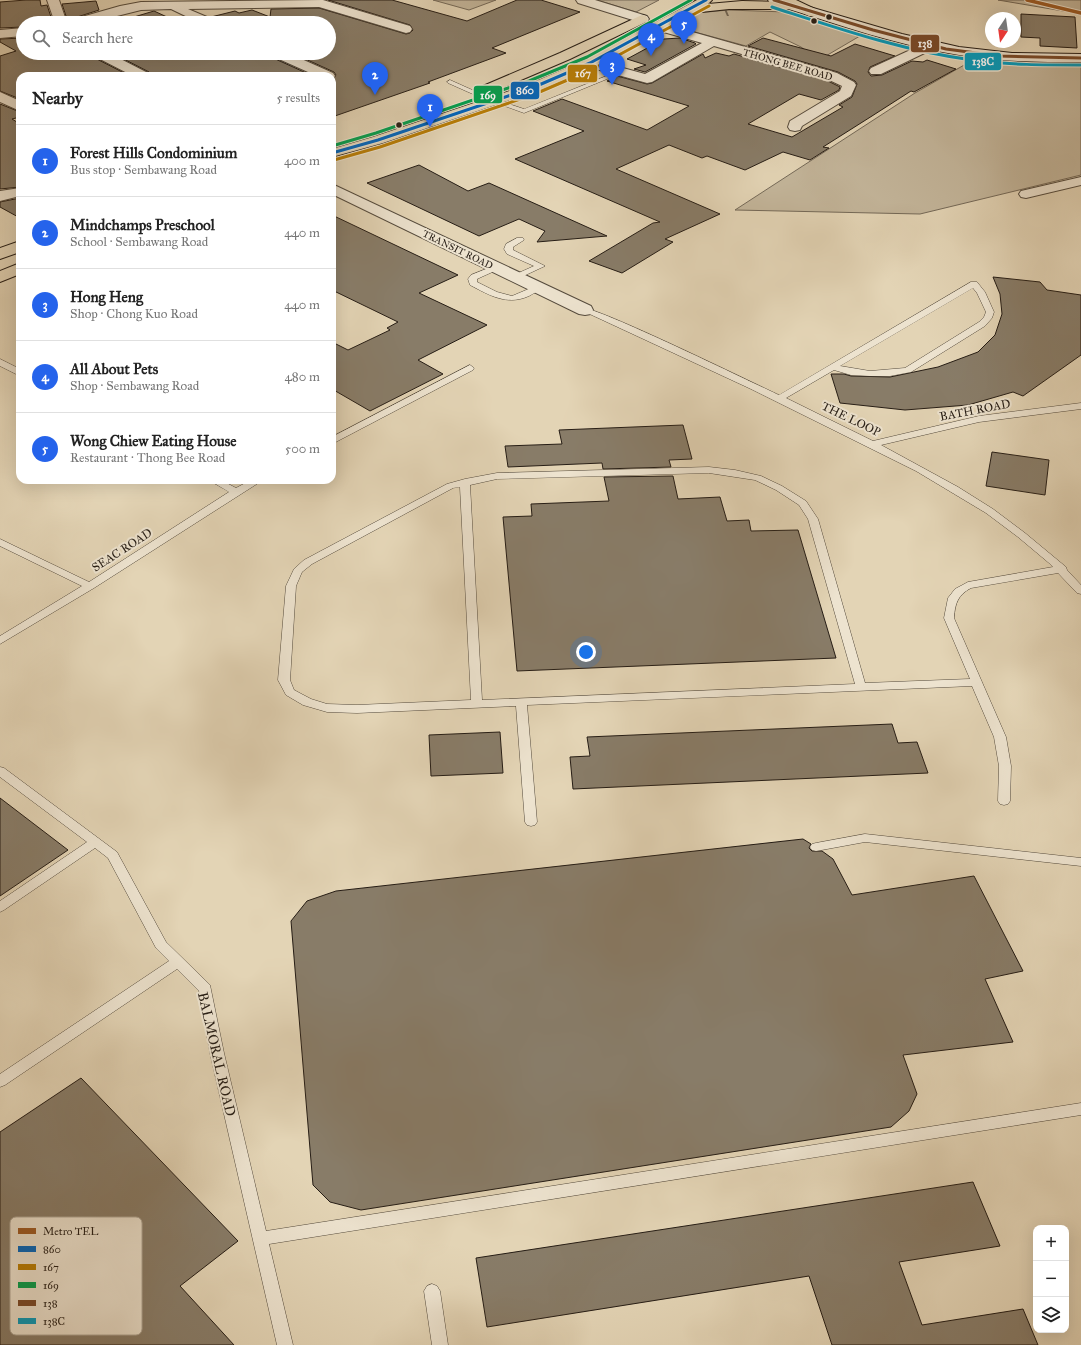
<!DOCTYPE html>
<html lang="en">
<head>
<meta charset="utf-8">
<style>
  body { margin:0; font-family:"IM FELL Great Primer",serif; background:#f6f6f6; color:#222 }
  .controls { position:absolute; right:12px; bottom:12px; display:grid; overflow:hidden; border-radius:8px; box-shadow:0 4px 16px #0002 }
  .controls button { width:36px; height:36px; display:grid; place-items:center; padding:0; border:0; border-bottom:1px solid #e0e0e0; background:#fff; color:#222; font:20px sans-serif }
  .compass { position:absolute; left:985px; top:12px; width:36px; height:36px; border-radius:50%; background:#fff; box-shadow:0 4px 16px #0002; rotate:193deg }
  .you { position:absolute; left:586px; top:652px; width:14px; height:14px; margin:-10px; border:3px solid #fff; border-radius:50%; background:#1a73e8; box-shadow:0 0 0 6px #1a73e833 }
  .badge { display:grid; place-items:center; width:26px; height:26px; border-radius:50%; background:#2563eb; color:#fff; font-size:13px; font-weight:700 }
  .pin { position:absolute; translate:-50% -33px; filter:drop-shadow(0 1px 2px #0008) }
  .pin::after { content:''; position:absolute; top:21px; width:14px; height:12px; background:inherit; clip-path:polygon(0 0,100% 0,50% 100%) }
  .list { margin:0; padding:0; list-style:none }
  h2 { display:flex; justify-content:space-between; align-items:center; height:52px; margin:0; padding:0 16px; font-size:17px }
  h2 small { font-size:13px; font-weight:400; color:#767676 }
  .list li { display:grid; grid-template-columns:26px 1fr auto; gap:12px; align-items:center; box-sizing:border-box; height:72px; padding:0 16px; border-top:1px solid #e0e0e0 }
  .list b { display:block; font-size:15px; white-space:nowrap }
  .list p { margin:0; font-size:13px; white-space:nowrap; color:#767676 }
  .list em { font-size:13px; font-style:normal; color:#767676 }
  .icon { flex:none; width:22px; height:22px; fill:none; stroke:currentColor; stroke-width:2; stroke-linecap:round; stroke-linejoin:round }
  .map { position:relative; flex:none; width:1081px; height:1345px; overflow:hidden }
  .search { position:absolute; background:#fff; box-shadow:0 4px 16px #0002; left:16px; top:16px; width:320px; height:44px; display:flex; align-items:center; gap:10px; box-sizing:border-box; padding:0 14px; border-radius:22px; color:#767676; font-size:15px }
  .panel { position:absolute; background:#fff; box-shadow:0 4px 16px #0002; left:16px; top:72px; width:320px; height:412px; border-radius:12px }
  .map>svg:first-child { display:block }
  .green { fill:#c3b59a; stroke:#746958 }
  .lines { fill:none; stroke-linecap:round; stroke-linejoin:round }
  .stream { fill:#716655; fill-rule:evenodd }
  .building { fill:#887c68; stroke:#261d15 }
  .lane-casing { stroke:#554b3d; stroke-width:1 }
  .street-casing { stroke:#554b3d; stroke-width:2 }
  .secondary-casing { stroke:#261d15; stroke-width:2 }
  .primary-casing { stroke:#261d15; stroke-width:2 }
  .lane { fill:#ede3cf; fill-rule:evenodd }
  .street { fill:#ede3cf; fill-rule:evenodd }
  .secondary { fill:#ede3cf; fill-rule:evenodd }
  .primary { fill:#e3d4b5; fill-rule:evenodd }
  .bus-1-casing { stroke:#ede3cf; stroke-width:5 }
  .bus-2-casing { stroke:#ede3cf; stroke-width:5 }
  .bus-3-casing { stroke:#ede3cf; stroke-width:5 }
  .bus-4-casing { stroke:#ede3cf; stroke-width:5 }
  .bus-5-casing { stroke:#ede3cf; stroke-width:5 }
  .bus-1 { stroke:#0065bd; stroke-width:3 }
  .bus-2 { stroke:#b87d06; stroke-width:3 }
  .bus-3 { stroke:#029f4e; stroke-width:3 }
  .bus-4 { stroke:#7a4b2a; stroke-width:3 }
  .bus-5 { stroke:#049bbc; stroke-width:3 }
  .metro-1-casing { stroke:#ede3cf; stroke-width:5.5 }
  .metro-1 { stroke:#9d5b25; stroke-width:3.5 }
  .bus-dot { fill:#261d15; stroke:#ede3cf; stroke-width:1.5 }
  .labels { text-anchor:middle; stroke-width:4; stroke-linejoin:round; paint-order:stroke }
  .far-street-label { font-size:10px; fill:#261d15; stroke:#ede3cf }
  .street-label { font-size:12px; fill:#261d15; stroke:#ede3cf }
  .near-street-label { font-size:14px; fill:#261d15; stroke:#ede3cf }
  .key { fill:#ede3cf; stroke:#b1a897; stroke-width:1 }
  .key-label { font-size:11px; fill:#261d15 }
  .line-badge { stroke:#ede3cf; stroke-width:1.5 }
  .badge-label { font-size:11px; text-anchor:middle; font-weight:bold; fill:#fff }
</style>
</head>
<body>
<div class="map">
<svg width="1081" height="1345" viewBox="0 0 1081 1345">
  <rect width="100%" height="100%" fill="#e3d4b5"/>
  <filter id="stains"><feTurbulence type="fractalNoise" baseFrequency=".005" numOctaves="4"/><feColorMatrix values="0 0 0 0 .2 0 0 0 0 .09 0 0 0 0 .02 0 0 0 .5 -.17"/></filter>
  <radialGradient id="worn" r=".72"><stop offset=".6" stop-color="#630" stop-opacity="0"/><stop offset="1" stop-color="#630" stop-opacity=".3"/></radialGradient>
  <path class="green" d="M433,0H496L469,10Z
    M597,0H659L636,12Z
    M998,0H1081V12L1063,11Z
    M728,10L786,12L865,33L819,60L801,47L770,32L746,46L673,26L697,13Z
    M973,60L1081,65V175L920,214L735,210L915,93Z"/>
  <g class="lines">
    <path class="stream" d="M724,9H726L729,16H727Z"/>
  </g>
  <path class="building" d="M26,0H40L41,6L47,5L53,23H23V27L0,28V2Z
    M328,0H392L467,21L517,0H541L580,12L492,48L506,53L428,82L430,83L332,117V80L336,75L334,72L292,53H329V23H217L215,19L211,17L235,11L239,13L252,10L270,17L271,9L319,8L406,34L410,33L413,30L410,25Z
    M96,1L99,10L71,19L68,22L62,4Z
    M154,11L180,23H114Z
    M1021,14L1075,17L1077,48L1040,46V38L1021,37Z
    M23,38V53H92L93,57L130,76H20V99L0,91V56L16,51L0,42V39Z
    M680,38L695,43L696,44L645,72L634,69L646,65L627,59L664,39Z
    M763,38L831,56L855,44L895,56L870,67L868,72L871,76L882,75L912,61L923,62L927,60L956,69L914,92L911,91L872,116L823,147L829,148L810,160L783,152L745,170L707,156L702,158L669,145L616,169L720,214L665,239L673,242L622,273L589,261L653,223L660,222L515,159L584,131L533,111L562,99L647,130L689,106L607,81L617,76L647,84L652,83L703,54L705,58L716,53L729,56L734,54L826,80L840,87L839,90L821,100L799,94L748,124L792,137L843,107L839,105L852,97L857,84L855,81L838,72L748,46Z
    M112,53H270L271,57L313,76H151L149,72Z
    M0,104L20,112V117L12,119L20,124V187L0,189Z
    M419,165L468,191L489,183L607,236L537,242L545,231L519,219L479,236L367,183Z
    M20,198V218L0,207V202Z
    M332,215L458,275L419,293L487,325L418,360L443,374L370,411L332,389V342L348,350L390,330L387,328L398,322L332,290Z
    M993,277L1040,282L1047,290L1081,295V355L1023,396L1013,392L968,405L905,410L840,403L831,374H844L851,376L890,377L938,367L978,352L995,335L1002,314L1000,294Z
    M683,425L692,459L669,460L671,467L603,469L602,463L508,467L505,446L562,444L559,430Z
    M992,452L1049,460L1045,495L986,486Z
    M673,476L678,499L720,497L727,521L749,520L751,531L798,530L836,658L517,671L503,517L532,516L531,504L609,501L604,477Z
    M892,724L898,743L917,742L928,773L573,789L570,757L590,756L587,737Z
    M500,732L503,773L431,776L429,735Z
    M0,798L68,850L0,896Z
    M803,839L811,844L809,848L812,851H822L833,859L852,895L974,876L1023,971L985,979L1013,1042L903,1055L917,1094L909,1111L891,1127L361,1210L330,1202L313,1185L291,921L307,901L336,891Z
    M81,1078L238,1241L180,1286L234,1345H0V1132Z
    M973,1182L1000,1246L899,1262L922,1325L1023,1309L1038,1345H832L809,1276L487,1327L476,1258Z"/>
  <g class="lines">
    <defs>
      <path id="lane" d="M619,71L624,72L524,113L491,101L494,99L524,109Z
        M450,80L479,93L480,94L475,95L448,83L447,82Z
        M517,238H523L524,240L513,247V250L545,266L517,279H514V275L534,266L507,254L504,249L506,244Z
        M496,265H499V269L477,279V282L497,292L512,296L538,285L542,287C539,291 534,293 529,296C507,306 489,295 470,285L468,279L471,275Z
        M971,282H977L985,292L994,312L992,318L985,326L911,372L890,376H870L851,375L834,370L786,398L873,441L979,416L1081,403V409L979,422L881,445L958,487L993,509L1025,533L1066,567L1067,570L1081,585V594L1077,593L1058,573L971,588C958,595 955,603 954,618L1006,737L1011,766L1010,801L1008,804L1004,805L1000,804L998,801L999,766L994,737L972,686L527,705L537,822L535,825L531,826L527,825L525,822L516,706L357,713L327,712L303,705L286,695L278,680L286,586L294,569L304,560L447,484L465,479L497,473L709,467L735,470L761,476L782,486L806,501L818,519L865,683L970,679L944,618L948,598L955,589L968,582L1053,567L1049,563L1018,537L986,513L916,471L751,389L581,310L582,308C594,305 755,384 779,395ZM973,288L977,293L986,312L984,317L979,322L905,368L870,371L840,366ZM709,473L755,480L776,490L799,505L808,519L855,684L482,700L470,485L497,479ZM460,487L471,700L357,705L327,704L311,699L294,690L290,680L296,586L302,572L312,564L453,488Z
        M0,359L20,369V376L0,366Z
        M470,365L474,368L473,370L332,444V437Z
        M209,480H221L236,488L251,480H263L94,588L0,644V636L82,586L0,546V539L89,582L229,492Z
        M0,767L4,768L117,852L166,942L210,985L224,1053L266,1231L1081,1103V1115L269,1244L293,1345H277L210,1053L199,991L177,969L5,1085L0,1087V1074L169,961L156,948L108,858L95,848L4,910L0,912V901L87,842L0,777Z
        M865,834L1081,858V866L865,842L816,851L812,850L810,847L812,844L816,843Z
        M432,1284L437,1286L440,1291L448,1345H432L424,1291L427,1286Z"/>
      <path id="street" d="M47,0H59L67,23H55Z
        M323,0L410,26L412,29L410,32L406,33L319,7L188,9L214,20L216,23H200L171,9L141,10L89,23H69L71,20L120,6L141,2Z
        M576,0H595L647,16L649,19L647,22H639L578,3Z
        M657,22L837,73L854,82L856,85L851,96L802,126L800,130L795,131L790,130L788,127L790,121L840,91L842,86L827,79L714,46L652,82L647,83L585,66L583,63L585,60L590,59L645,74L702,43L653,29L651,26L653,23Z
        M23,28V36L0,38V30Z
        M930,41L935,42L936,45L935,48L881,74H871L869,71L871,68Z
        M93,53H109L148,73L150,76H133L94,56Z
        M271,53H288L333,73L335,76L332,79V76H317L272,56Z
        M0,92L20,101V111L0,102Z
        M1081,177V185L1026,198L1021,197L1019,194L1021,191Z
        M332,184L591,306L593,310L591,314L585,315L579,314L332,194Z
        M20,188V196L0,201V191Z"/>
      <path id="secondary" d="M768,0H786L902,34L959,47L1012,53L1081,54V62C1040,62 999,62 959,55C899,46 840,25 782,7L770,3Z"/>
      <path id="primary" d="M697,0H712L708,4L742,1L782,2L781,0H796L817,10L819,13L817,16H809L795,9H729L691,13L595,66L537,91L383,143L332,157V149L373,137L527,85L585,60Z
        M642,15L646,16L648,19L646,22L570,59L493,92H483L481,89L483,86L560,53Z
        M20,241V252L0,259V248Z
        M20,263V274L0,282V271Z"/>
    </defs>
    <use href="#lane" class="lane-casing"/>
    <use href="#street" class="street-casing"/>
    <use href="#secondary" class="secondary-casing"/>
    <use href="#primary" class="primary-casing"/>
    <use href="#lane" class="lane"/>
    <use href="#street" class="street"/>
    <use href="#secondary" class="secondary"/>
    <use href="#primary" class="primary"/>
    <defs>
      <path id="bus-1" d="M332,153L378,140L532,88L590,63L706,0"/>
      <path id="bus-2" d="M334,160L380,147L535,94L593,69L709,6"/>
      <path id="bus-3" d="M332,146L376,133L529,81L587,57L691,0"/>
      <path id="bus-4" d="M774,0L873,30L946,49L999,56L1081,58"/>
      <path id="bus-5" d="M772,7C837,28 903,51 972,60C1008,65 1045,65 1081,65"/>
    </defs>
    <use href="#bus-1" class="bus-1-casing"/>
    <use href="#bus-2" class="bus-2-casing"/>
    <use href="#bus-3" class="bus-3-casing"/>
    <use href="#bus-4" class="bus-4-casing"/>
    <use href="#bus-5" class="bus-5-casing"/>
    <use href="#bus-1" class="bus-1"/>
    <use href="#bus-2" class="bus-2"/>
    <use href="#bus-3" class="bus-3"/>
    <use href="#bus-4" class="bus-4"/>
    <use href="#bus-5" class="bus-5"/>
    <defs>
      <path id="metro-1" d="M1027,0L1081,13"/>
    </defs>
    <use href="#metro-1" class="metro-1-casing"/>
    <use href="#metro-1" class="metro-1"/>
  </g>
  <g class="bus-dot">
    <circle cx="829" cy="17" r="3.5"/>
    <circle cx="814" cy="21" r="3.5"/>
    <circle cx="399" cy="125" r="3.5"/>
  </g>
  <g class="labels">
    <g class="far-street-label">
      <text transform="translate(788 64) rotate(16)" y="4">THONG BEE ROAD</text>
      <text transform="translate(458 249) rotate(26)" y="4">TRANSIT ROAD</text>
    </g>
    <g class="street-label">
      <text transform="translate(975 410) rotate(-11)" y="4">BATH ROAD</text>
      <text transform="translate(851 419) rotate(26)" y="4">THE LOOP</text>
      <text transform="translate(122 550) rotate(-33)" y="4">SEAC ROAD</text>
    </g>
    <g class="near-street-label">
      <text transform="translate(217 1054) rotate(77)" y="5">BALMORAL ROAD</text>
    </g>
  </g>
  <rect x="10" y="1217" width="132" height="118" rx="6" class="key"/>
  <rect x="18" y="1228" width="18" height="6" fill="#9d5b25"/>
  <rect x="18" y="1246" width="18" height="6" fill="#0065bd"/>
  <rect x="18" y="1264" width="18" height="6" fill="#b87d06"/>
  <rect x="18" y="1282" width="18" height="6" fill="#029f4e"/>
  <rect x="18" y="1300" width="18" height="6" fill="#7a4b2a"/>
  <rect x="18" y="1318" width="18" height="6" fill="#049bbc"/>
  <g class="key-label">
    <text x="43" y="1235">Metro TEL</text>
    <text x="43" y="1253">860</text>
    <text x="43" y="1271">167</text>
    <text x="43" y="1289">169</text>
    <text x="43" y="1307">138</text>
    <text x="43" y="1325">138C</text>
  </g>
  <g class="line-badge">
    <rect x="910" y="34" width="30" height="19" rx="4" fill="#7a4b2a"/>
    <rect x="964" y="52" width="38" height="19" rx="4" fill="#049bbc"/>
    <rect x="567" y="64" width="31" height="19" rx="4" fill="#b87d06"/>
    <rect x="510" y="81" width="30" height="19" rx="4" fill="#0065bd"/>
    <rect x="473" y="85" width="30" height="19" rx="4" fill="#029f4e"/>
  </g>
  <g class="badge-label">
    <text x="925" y="47">138</text>
    <text x="983" y="65">138C</text>
    <text x="583" y="77">167</text>
    <text x="525" y="94">860</text>
    <text x="488" y="99">169</text>
  </g>
  <rect width="100%" height="100%" filter="url(#stains)"/>
  <rect width="100%" height="100%" fill="url(#worn)"/>
</svg>
<div class="controls">
<button>+</button>
<button>−</button>
<button><svg class="icon" aria-label="layers" viewBox="0 0 24 24"><path d="M12 4l9 5-9 5-9-5zM3 14l9 5 9-5"/></svg></button>
</div>
<svg class="compass" viewBox="-18 -18 36 36"><path d="M0-13l5 13h-10z" fill="#e53935"/><path d="M0 13l5-13h-10z" fill="#767676"/></svg>
<div class="you"></div>
<div class="pin badge" style="left:430px;top:127px">1</div>
<div class="pin badge" style="left:375px;top:95px">2</div>
<div class="pin badge" style="left:612px;top:85px">3</div>
<div class="pin badge" style="left:651px;top:56px">4</div>
<div class="pin badge" style="left:684px;top:44px">5</div>
<div class="search"><svg class="icon" aria-label="search" viewBox="0 0 24 24"><circle cx="10" cy="10" r="6"/><path d="M15 15l6 6"/></svg>Search here</div>
<section class="panel">
<h2>Nearby<small>5 results</small></h2>
<ul class="list">
<li><span class="badge">1</span><div><b>Forest Hills Condominium</b><p>Bus stop · Sembawang Road</p></div><em>400 m</em></li>
<li><span class="badge">2</span><div><b>Mindchamps Preschool</b><p>School · Sembawang Road</p></div><em>440 m</em></li>
<li><span class="badge">3</span><div><b>Hong Heng</b><p>Shop · Chong Kuo Road</p></div><em>440 m</em></li>
<li><span class="badge">4</span><div><b>All About Pets</b><p>Shop · Sembawang Road</p></div><em>480 m</em></li>
<li><span class="badge">5</span><div><b>Wong Chiew Eating House</b><p>Restaurant · Thong Bee Road</p></div><em>500 m</em></li>
</ul>
</section>
</div>
</body>
</html>
